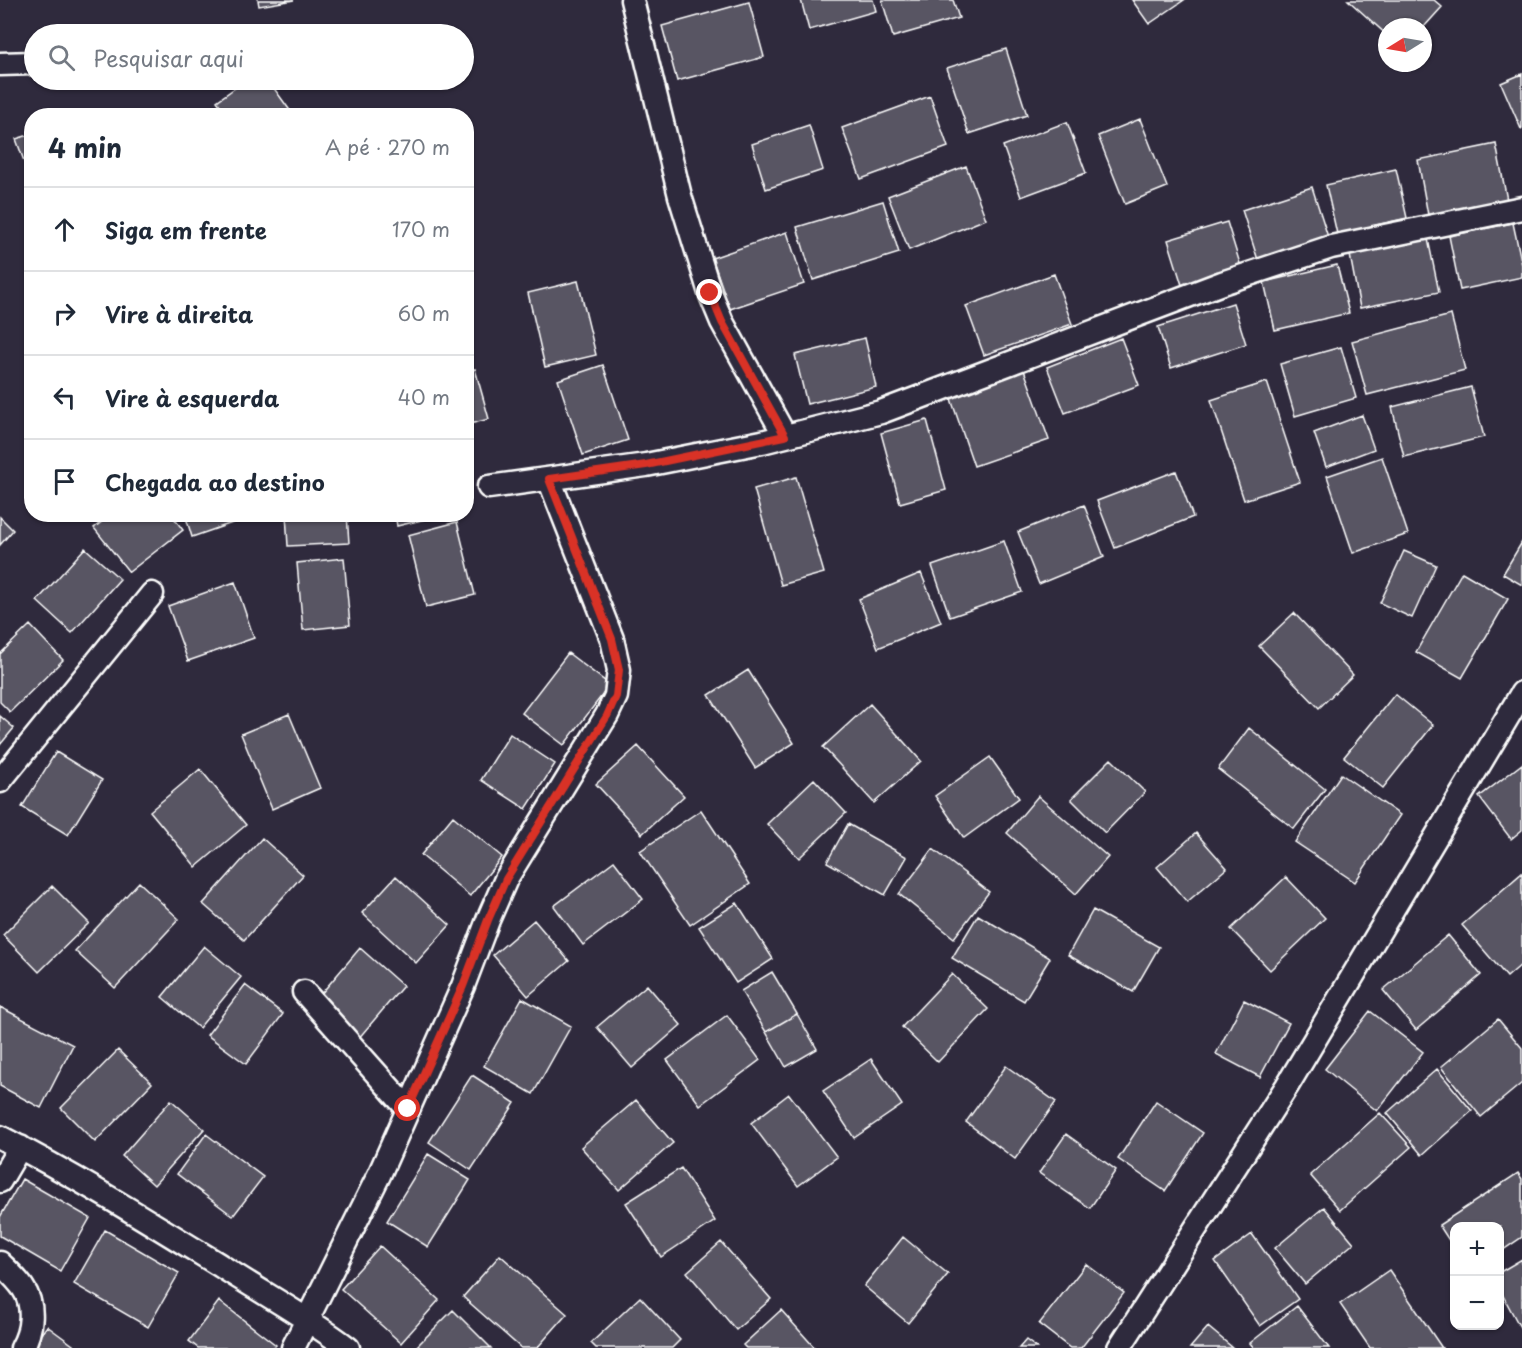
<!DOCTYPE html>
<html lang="pt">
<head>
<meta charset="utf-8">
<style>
  body { margin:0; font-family:"Playpen Sans",sans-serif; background:#f6f6f7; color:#1f2937 }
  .controls { position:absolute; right:18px; bottom:18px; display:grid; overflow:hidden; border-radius:12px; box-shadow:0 2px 4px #0004 }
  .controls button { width:54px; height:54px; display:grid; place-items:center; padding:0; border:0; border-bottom:2px solid #e0e1e3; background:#fff; color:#1f2937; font:30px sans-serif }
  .compass { position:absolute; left:1378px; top:18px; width:54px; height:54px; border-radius:50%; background:#fff; box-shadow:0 2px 4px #0004; rotate:259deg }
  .stop { position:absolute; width:18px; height:18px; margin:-14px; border:4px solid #d93025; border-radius:50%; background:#fff }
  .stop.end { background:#d93025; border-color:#fff; box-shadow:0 2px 6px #0008 }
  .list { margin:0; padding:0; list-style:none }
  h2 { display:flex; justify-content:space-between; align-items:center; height:78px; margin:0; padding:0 24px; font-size:26px }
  h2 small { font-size:20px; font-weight:400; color:#747a83 }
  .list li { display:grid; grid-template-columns:39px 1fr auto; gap:18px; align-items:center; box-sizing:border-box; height:84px; padding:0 24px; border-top:2px solid #e0e1e3 }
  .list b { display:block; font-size:22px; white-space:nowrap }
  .list em { font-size:20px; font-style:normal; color:#747a83 }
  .icon { flex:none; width:33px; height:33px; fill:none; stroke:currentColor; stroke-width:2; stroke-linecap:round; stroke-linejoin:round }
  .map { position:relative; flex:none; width:1522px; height:1348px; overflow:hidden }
  .search { position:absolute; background:#fff; box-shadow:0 2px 4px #0004; left:24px; top:24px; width:450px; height:66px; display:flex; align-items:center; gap:15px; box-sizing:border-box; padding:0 21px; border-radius:33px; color:#747a83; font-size:22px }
  .panel { position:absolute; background:#fff; box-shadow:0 2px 4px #0004; left:24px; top:108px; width:450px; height:414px; border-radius:24px }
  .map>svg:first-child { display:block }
  .building { fill:#595564; stroke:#fff; stroke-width:1.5 }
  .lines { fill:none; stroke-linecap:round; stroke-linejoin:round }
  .street-casing { stroke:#fff; stroke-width:27 }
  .street { stroke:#2f2a3d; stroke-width:22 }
  .route { stroke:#d93025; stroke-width:8 }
</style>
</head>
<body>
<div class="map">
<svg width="1522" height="1348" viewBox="0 0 1522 1348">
  <rect width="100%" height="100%" fill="#2f2a3d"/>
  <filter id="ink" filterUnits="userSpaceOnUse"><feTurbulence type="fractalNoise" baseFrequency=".0167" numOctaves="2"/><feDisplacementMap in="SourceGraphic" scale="12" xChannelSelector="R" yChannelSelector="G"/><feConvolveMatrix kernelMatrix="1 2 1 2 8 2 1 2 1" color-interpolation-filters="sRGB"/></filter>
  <g filter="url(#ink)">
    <path class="building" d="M258,0H294L259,6Z
      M801,0H873L876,11L809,30Z
      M882,0H953L959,18L893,37Z
      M1132,0H1184L1149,24Z
      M1348,0H1434L1442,7L1423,28L1387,27V35Z
      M749,2L764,57L677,81L662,26Z
      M1006,49L1027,115L969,134L947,68Z
      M1522,74V128L1521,129L1501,83Z
      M246,80H268L294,116H228L217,101Z
      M930,96L948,147L861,179L842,128Z
      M1140,119L1167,187L1125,204L1098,136Z
      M1067,122L1086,173L1021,197L1003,146Z
      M809,125L823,170L766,189L752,144Z
      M32,134V183L16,139Z
      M1496,144L1507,200L1428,215L1418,160Z
      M966,166L986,219L909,250L888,196Z
      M1396,169L1407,218L1337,234L1326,185Z
      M1312,187L1328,237L1258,260L1242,210Z
      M883,201L899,253L813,280L797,227Z
      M1227,222L1241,267L1182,285L1168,240Z
      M1513,223L1522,265V277L1460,290L1449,236Z
      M787,232L804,284L730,309L712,258Z
      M1428,239L1439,292L1360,308L1350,255Z
      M1337,265L1349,313L1275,330L1264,282Z
      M1054,274L1072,324L984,355L966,306Z
      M578,281L596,355L545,367L528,293Z
      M1233,303L1246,344L1171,368L1158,327Z
      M1451,315L1465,370L1367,395L1352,341Z
      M865,338L876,387L807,404L795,355Z
      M1121,338L1139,385L1065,413L1047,367Z
      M1341,347L1356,398L1295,416L1280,364Z
      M603,365L628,440L583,455L558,380Z
      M475,369L489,419L466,425V371Z
      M1024,370L1049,440L974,466L950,396Z
      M1267,382L1300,482L1244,500L1211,400Z
      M1471,387L1484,437L1404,457L1392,407Z
      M1362,415L1374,449L1326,467L1314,433Z
      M927,420L946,490L900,503L881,433Z
      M1382,457L1408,534L1353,553L1327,476Z
      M1176,471L1193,517L1115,548L1097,501Z
      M796,477L824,573L781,585L754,489Z
      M1084,505L1104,557L1039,584L1018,532Z
      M112,514H171L183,530L129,572L94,528Z
      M185,514H258L192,537Z
      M286,514H347L349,543L288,546Z
      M395,514H446L397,526Z
      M0,517L13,530L0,545Z
      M457,522L475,595L426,607L408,535Z
      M1004,541L1022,592L950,617L932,566Z
      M1522,542V585L1503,574Z
      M85,548L120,579L72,633L37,601Z
      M1404,551L1436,565L1412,618L1380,603Z
      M344,558L350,625L303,630L297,563Z
      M1462,572L1508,599L1462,678L1416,652Z
      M921,573L941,622L878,648L859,599Z
      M235,582L254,638L188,661L168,606Z
      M1294,613L1353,675L1319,708L1259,646Z
      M30,625L63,660L10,712L0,702V654Z
      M568,653L610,685L564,745L522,713Z
      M748,670L794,743L755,768L709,695Z
      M1395,694L1433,725L1383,788L1344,757Z
      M870,704L921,761L874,803L823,747Z
      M289,714L320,788L272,809L241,734Z
      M0,716L14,728L0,745Z
      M1249,728L1325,789L1294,829L1218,769Z
      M510,734L555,764L526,809L481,780Z
      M638,746L684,796L642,834L596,784Z
      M56,752L102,780L68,835L22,807Z
      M990,757L1019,798L964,838L935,796Z
      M1111,759L1145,792L1105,833L1071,799Z
      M1522,764V830L1511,839L1479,797Z
      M200,769L246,825L196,867L150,811Z
      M1341,774L1400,815L1355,882L1295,842Z
      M814,779L846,813L799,858L767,824Z
      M1038,796L1108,857L1076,894L1007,833Z
      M701,810L750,884L690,925L640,851Z
      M453,816L502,857L470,896L421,855Z
      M848,824L907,857L885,895L827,862Z
      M1196,833L1227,868L1187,902L1157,867Z
      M262,838L303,875L244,940L203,904Z
      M933,849L989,892L954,938L899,894Z
      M614,861L643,899L583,945L554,906Z
      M1522,873V964L1507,977L1462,925Z
      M396,876L450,925L416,963L362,913Z
      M1286,877L1325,918L1270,970L1231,929Z
      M139,882L179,919L115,988L75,951Z
      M52,886L89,923L39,972L3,935Z
      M737,903L773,959L736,983L699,927Z
      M1093,910L1159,947L1133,992L1068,955Z
      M978,915L1050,958L1024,1001L952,958Z
      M534,920L569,961L528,996L493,955Z
      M1448,935L1481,975L1416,1030L1383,990Z
      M204,946L241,977L199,1028L162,997Z
      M360,948L403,986L358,1039L315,1001Z
      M772,972L797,1014L766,1032L741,991Z
      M952,974L988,1009L938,1062L902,1027Z
      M245,985L283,1014L246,1064L207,1035Z
      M647,985L681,1025L632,1068L597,1027Z
      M522,998L571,1026L533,1094L484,1066Z
      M1244,1000L1289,1023L1260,1077L1216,1054Z
      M0,1007L73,1045L41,1108L0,1086Z
      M1370,1011L1423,1052L1377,1111L1325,1069Z
      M797,1014L817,1049L786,1067L766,1032Z
      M727,1015L760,1060L700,1105L667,1060Z
      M1498,1019L1522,1048V1083L1481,1117L1441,1067Z
      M118,1050L152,1083L95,1142L61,1108Z
      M871,1059L902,1105L854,1138L823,1091Z
      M1006,1066L1056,1102L1015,1159L966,1122Z
      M1437,1069L1472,1111L1422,1155L1387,1113Z
      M472,1075L515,1103L471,1170L429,1142Z
      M789,1094L837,1157L798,1186L751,1123Z
      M171,1100L204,1129L154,1185L122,1156Z
      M636,1100L673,1143L619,1190L581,1147Z
      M1156,1101L1203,1133L1165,1191L1118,1159Z
      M1380,1113L1411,1147L1340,1210L1310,1175Z
      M206,1134L263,1177L233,1216L177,1174Z
      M1066,1134L1116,1170L1090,1208L1039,1173Z
      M428,1154L470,1180L428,1247L387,1221Z
      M681,1168L715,1221L661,1257L626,1203Z
      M1518,1173L1522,1179V1237L1500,1252V1226H1454V1248L1439,1225Z
      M22,1179L90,1218L60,1271L0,1236V1217Z
      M1324,1207L1354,1243L1305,1284L1275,1248Z
      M105,1230L179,1273L148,1327L74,1284Z
      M1252,1234L1298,1299L1260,1326L1215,1261Z
      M903,1237L948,1274L908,1323L864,1286Z
      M721,1242L771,1299L736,1330L687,1272Z
      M380,1246L439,1300L401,1343L341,1289Z
      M500,1255L567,1314L537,1348H521L463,1297Z
      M1522,1259V1331L1500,1290V1272Z
      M1086,1264L1124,1293L1081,1348H1070L1039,1324Z
      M1389,1270L1442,1348H1370L1340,1304Z
      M640,1297L680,1340L672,1348H596L591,1343Z
      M219,1301L276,1345L273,1348H198L189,1341Z
      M1297,1306L1329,1348H1254L1250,1343Z
      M453,1310L491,1348H415Z
      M781,1310L815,1348H746L743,1345Z
      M47,1326L77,1348H31Z
      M1208,1327L1233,1348H1190Z
      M1026,1340L1037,1348H1019Z"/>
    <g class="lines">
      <defs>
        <path id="street" d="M632,0L680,196L710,293L722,322L785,436
          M0,64L34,63
          M489,487L646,465L762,442L881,412L1222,283L1331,247L1522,208
          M0,781L152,594
          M304,992L408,1109
          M0,1137C76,1176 148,1221 221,1266C264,1294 307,1317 348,1348
          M0,1181L20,1147
          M0,1263C8,1271 17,1279 23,1288C35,1305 32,1331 22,1348
          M293,1348L379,1175L463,986L488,920L506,879L607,715L616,696L619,670L612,639L549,479
          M1119,1348L1287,1086L1522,693"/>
      </defs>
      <use href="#street" class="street-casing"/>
      <use href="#street" class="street"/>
    </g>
  </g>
  <g class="lines" filter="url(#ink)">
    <path class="route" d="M408,1109L463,986L488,920L506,879L607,716L616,696L619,670L612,639L549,479L646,465L785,436L722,322L710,293"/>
  </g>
</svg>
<div class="controls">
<button>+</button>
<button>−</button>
</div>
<svg class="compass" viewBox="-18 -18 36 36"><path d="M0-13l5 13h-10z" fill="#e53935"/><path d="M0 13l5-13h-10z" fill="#747a83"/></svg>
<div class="stop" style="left:408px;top:1109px"></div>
<div class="stop end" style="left:710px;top:293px"></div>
<div class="search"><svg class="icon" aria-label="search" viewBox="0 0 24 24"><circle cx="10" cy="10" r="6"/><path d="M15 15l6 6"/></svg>Pesquisar aqui</div>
<section class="panel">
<h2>4 min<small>A pé · 270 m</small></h2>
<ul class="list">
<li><svg class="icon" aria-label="ahead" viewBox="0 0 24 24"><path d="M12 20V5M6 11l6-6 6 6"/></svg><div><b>Siga em frente</b></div><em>170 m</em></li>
<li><svg class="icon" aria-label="right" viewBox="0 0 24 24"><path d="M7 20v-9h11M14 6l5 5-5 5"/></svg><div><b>Vire à direita</b></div><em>60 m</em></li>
<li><svg class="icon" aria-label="left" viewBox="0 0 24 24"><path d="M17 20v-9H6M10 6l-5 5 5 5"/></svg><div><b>Vire à esquerda</b></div><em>40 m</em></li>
<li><svg class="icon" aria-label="arrive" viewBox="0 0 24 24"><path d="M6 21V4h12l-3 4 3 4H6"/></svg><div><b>Chegada ao destino</b></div></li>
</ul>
</section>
</div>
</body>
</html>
